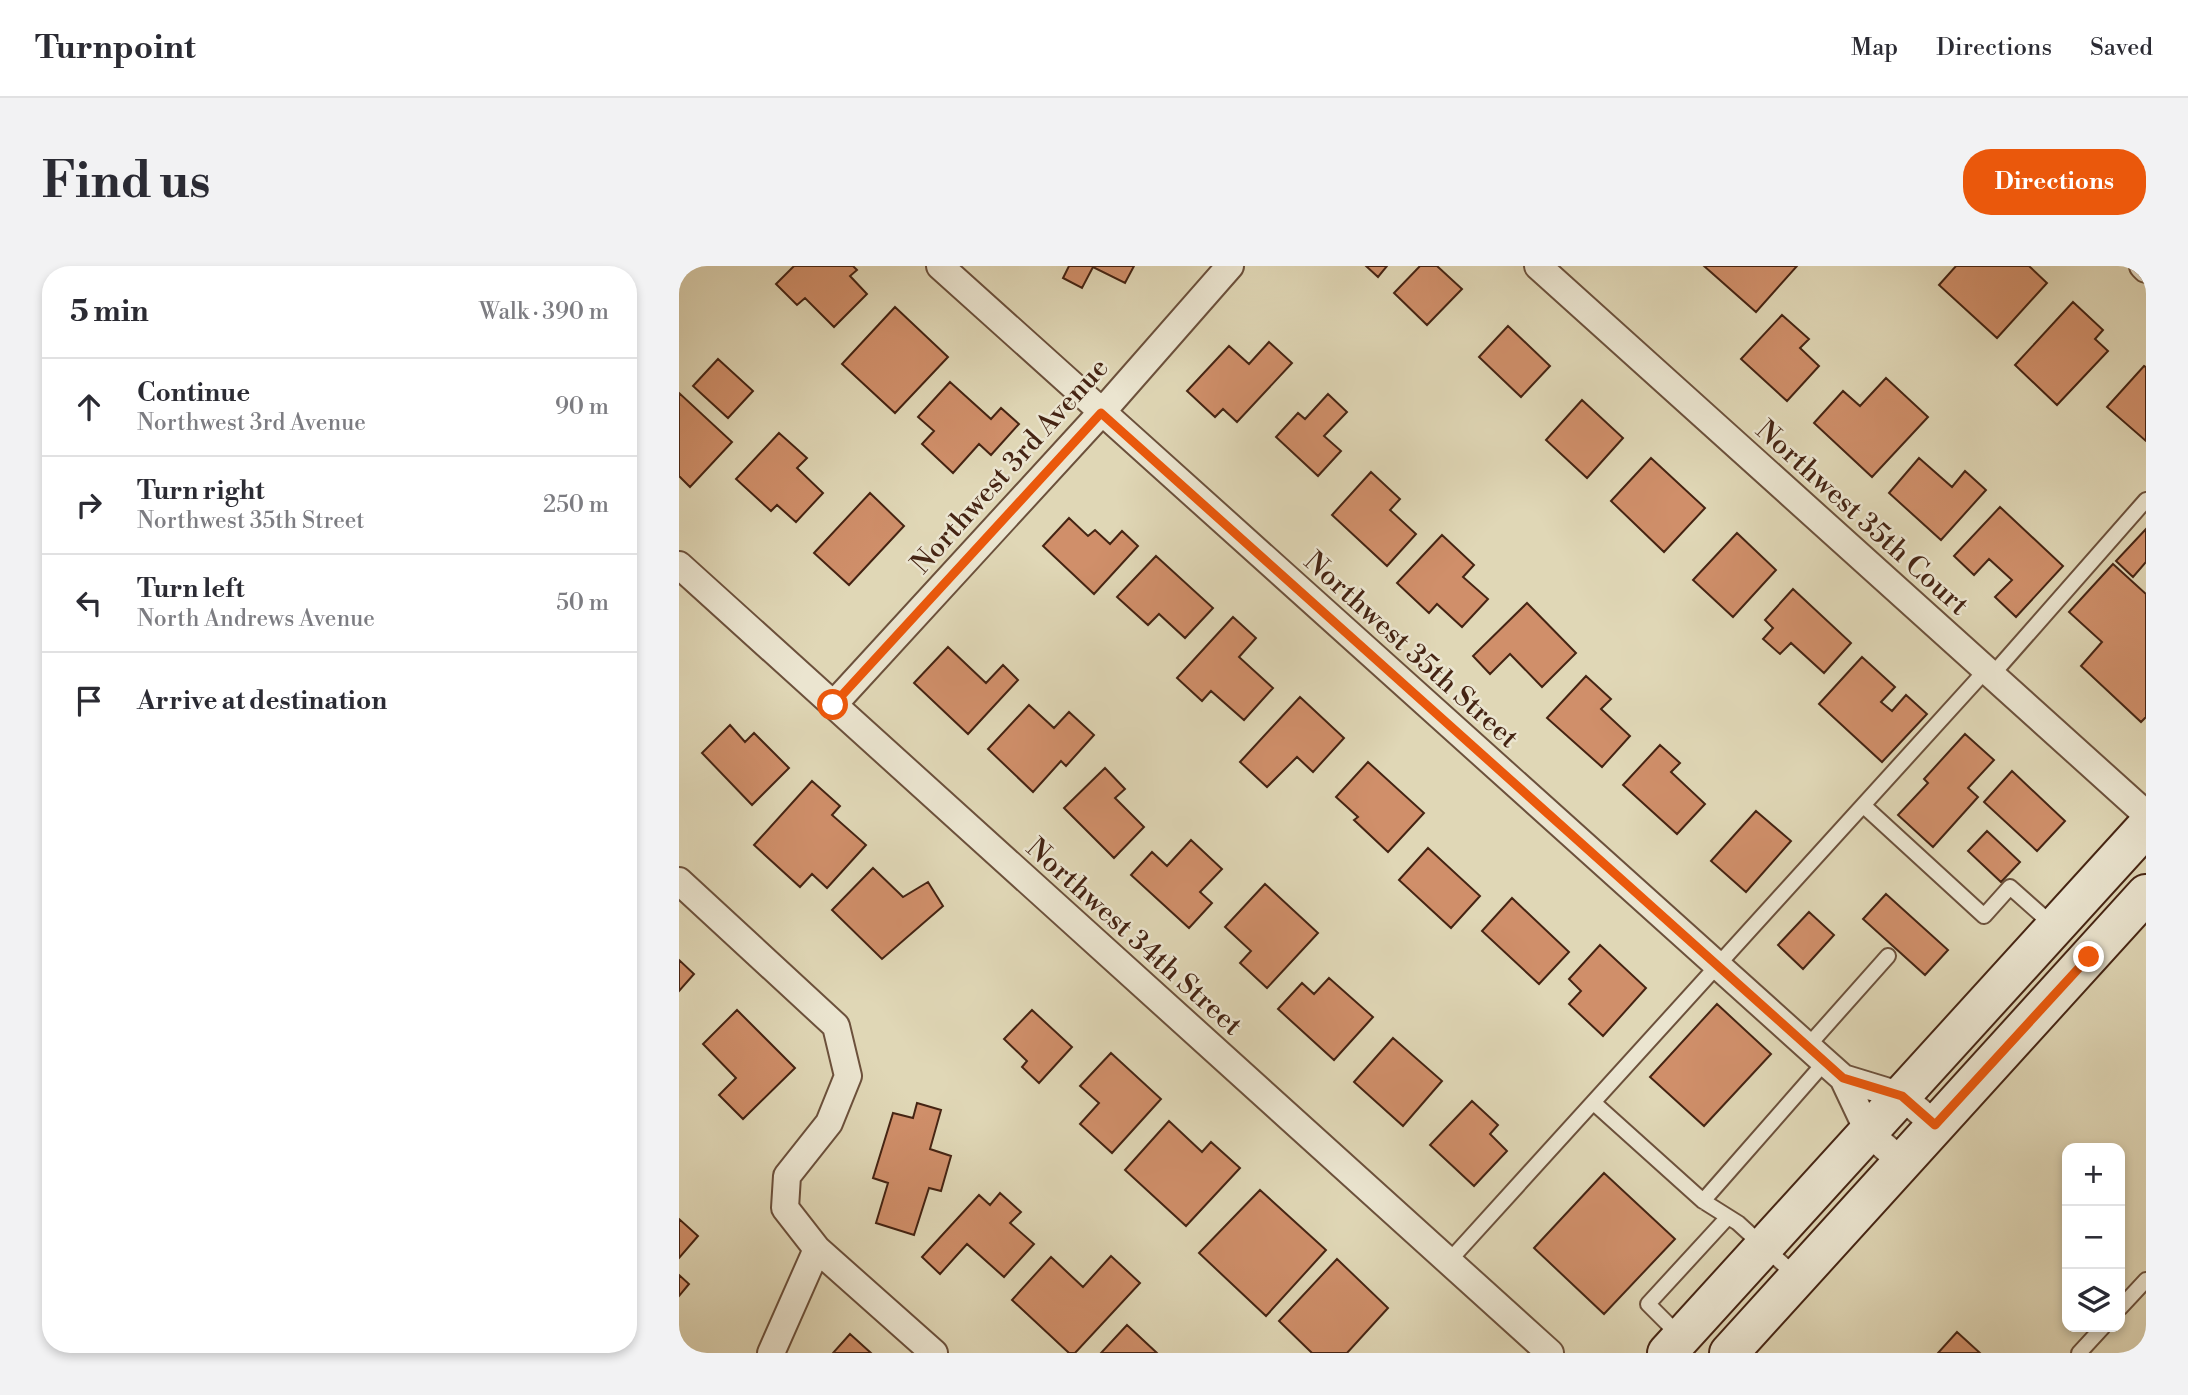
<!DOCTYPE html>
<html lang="en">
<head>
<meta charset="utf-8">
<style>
  body { margin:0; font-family:"Libre Bodoni",serif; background:#f2f2f3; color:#2b2b33 }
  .controls { position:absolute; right:21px; bottom:21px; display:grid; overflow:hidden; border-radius:14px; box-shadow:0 4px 10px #0003 }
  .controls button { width:63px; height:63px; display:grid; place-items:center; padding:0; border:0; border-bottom:2px solid #e1e1e2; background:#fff; color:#2b2b33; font:35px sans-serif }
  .stop { position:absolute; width:21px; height:21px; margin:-16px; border:5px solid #ea580c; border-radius:50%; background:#fff }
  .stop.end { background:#ea580c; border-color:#fff; box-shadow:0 2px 7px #0008 }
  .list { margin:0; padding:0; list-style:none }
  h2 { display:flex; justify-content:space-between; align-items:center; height:91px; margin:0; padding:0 28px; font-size:30px }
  h2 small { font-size:23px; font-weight:400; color:#7c7c81 }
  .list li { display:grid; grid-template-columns:46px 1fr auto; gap:21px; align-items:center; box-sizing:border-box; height:98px; padding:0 28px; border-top:2px solid #e1e1e2 }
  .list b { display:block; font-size:26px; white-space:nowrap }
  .list p { margin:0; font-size:23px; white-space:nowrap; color:#7c7c81 }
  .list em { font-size:23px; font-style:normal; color:#7c7c81 }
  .icon { flex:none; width:38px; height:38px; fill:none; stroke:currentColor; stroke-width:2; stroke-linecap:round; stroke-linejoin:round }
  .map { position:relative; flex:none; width:1467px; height:1087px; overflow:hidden; border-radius:28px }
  header { display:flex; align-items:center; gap:42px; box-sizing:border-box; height:98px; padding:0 35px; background:#fff; border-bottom:2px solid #e1e1e2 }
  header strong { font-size:33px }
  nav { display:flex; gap:38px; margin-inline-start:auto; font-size:24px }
  .intro { display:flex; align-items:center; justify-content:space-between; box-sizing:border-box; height:168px; padding:0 42px }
  h1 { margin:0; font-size:49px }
  .button { padding:18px 32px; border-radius:28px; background:#ea580c; color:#fff; font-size:24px; font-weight:700 }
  main { display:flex; gap:42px; padding:0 42px }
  aside { flex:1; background:#fff; border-radius:28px; box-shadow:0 4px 10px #0003 }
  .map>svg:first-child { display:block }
  .building { fill:#d08f6a; stroke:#452413; stroke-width:2 }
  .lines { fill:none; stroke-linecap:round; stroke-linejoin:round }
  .lane-casing { stroke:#6c513c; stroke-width:18 }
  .street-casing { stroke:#6c513c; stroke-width:30 }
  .secondary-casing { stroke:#452413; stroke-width:42 }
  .lane { stroke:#ebe5d0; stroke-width:14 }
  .street { stroke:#ebe5d0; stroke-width:26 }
  .secondary { stroke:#ebe5d0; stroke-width:38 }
  .route { stroke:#ea580c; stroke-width:9 }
  .labels { text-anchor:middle; stroke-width:5; stroke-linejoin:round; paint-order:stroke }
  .street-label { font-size:28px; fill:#452413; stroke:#ebe5d0 }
</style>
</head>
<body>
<header>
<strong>Turnpoint</strong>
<nav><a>Map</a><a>Directions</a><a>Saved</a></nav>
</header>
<div class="intro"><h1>Find us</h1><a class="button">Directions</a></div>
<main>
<aside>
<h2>5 min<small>Walk · 390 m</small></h2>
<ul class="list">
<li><svg class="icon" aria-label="ahead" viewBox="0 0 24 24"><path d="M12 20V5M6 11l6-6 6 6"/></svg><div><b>Continue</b><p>Northwest 3rd Avenue</p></div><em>90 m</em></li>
<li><svg class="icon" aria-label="right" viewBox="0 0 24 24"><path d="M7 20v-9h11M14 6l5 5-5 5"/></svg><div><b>Turn right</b><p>Northwest 35th Street</p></div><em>250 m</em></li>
<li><svg class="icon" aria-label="left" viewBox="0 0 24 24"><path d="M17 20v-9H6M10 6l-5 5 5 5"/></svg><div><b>Turn left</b><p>North Andrews Avenue</p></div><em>50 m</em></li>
<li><svg class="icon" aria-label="arrive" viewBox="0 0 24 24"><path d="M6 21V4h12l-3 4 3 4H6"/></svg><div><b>Arrive at destination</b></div></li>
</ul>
</aside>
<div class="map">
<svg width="1467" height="1087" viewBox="0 0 1467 1087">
  <rect width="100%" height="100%" fill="#e0d7b6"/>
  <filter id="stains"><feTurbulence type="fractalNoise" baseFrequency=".00286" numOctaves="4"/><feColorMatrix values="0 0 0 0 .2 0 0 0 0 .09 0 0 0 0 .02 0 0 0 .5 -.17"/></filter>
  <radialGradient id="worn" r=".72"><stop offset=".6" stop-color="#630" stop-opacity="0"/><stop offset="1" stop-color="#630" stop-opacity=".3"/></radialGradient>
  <path class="building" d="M115,0H174L178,4L171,10L188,28L155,61L126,32L118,39L97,18Z
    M390,0H455L446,17L414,1L403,22L384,12Z
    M687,0H708L699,11Z
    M741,0H758L783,23L748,59L715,27Z
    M1025,0H1118L1077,46Z
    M1277,0H1350L1368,17L1318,72L1260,19Z
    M1394,36L1424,64L1416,73L1429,85L1378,139L1336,99Z
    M216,41L269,91L216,147L163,98Z
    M1103,49L1130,73L1121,82L1140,100L1108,135L1062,93Z
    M829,60L871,100L842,131L800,91Z
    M590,76L613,97L558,156L544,143L536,151L508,125L550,80L570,98Z
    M39,93L74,125L49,152L14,120Z
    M1465,100L1467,101V175L1428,141Z
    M1207,112L1249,151L1193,211L1135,157L1164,125L1181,140Z
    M271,116L312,153L322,142L340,158L312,189L300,178L274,207L243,178L255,165L239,151Z
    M0,127L53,176L11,221L0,210Z
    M649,128L668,146L645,170L662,185L639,210L597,171L619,147L626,153Z
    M903,134L944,172L908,212L867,174Z
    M100,167L128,192L118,202L144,227L117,256L98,239L92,245L57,213Z
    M972,192L1026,242L985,286L932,235Z
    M1240,192L1273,221L1286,205L1307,224L1262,274L1210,227Z
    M692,206L721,233L711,244L737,268L708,300L653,249Z
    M191,227L225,260L170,319L135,287Z
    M1321,241L1384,300L1337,351L1316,331L1333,314L1310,293L1295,309L1275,290Z
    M390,252L409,270L416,264L431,278L443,265L459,280L415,328L364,280Z
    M1467,263V296L1454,311L1437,295Z
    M1058,267L1097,304L1054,351L1014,314Z
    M763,269L795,299L784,311L809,333L783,361L758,338L750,347L718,317Z
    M477,290L534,342L506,372L480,348L469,359L438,331Z
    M1434,298L1467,328V451L1462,456L1402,400L1423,376L1390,346Z
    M1114,323L1172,377L1145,407L1112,377L1101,388L1084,373L1094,362L1086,354Z
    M848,337L897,387L863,421L831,388L811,408L794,390Z
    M554,351L577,372L560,391L594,422L565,454L532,425L523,435L498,412Z
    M269,381L307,417L324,399L339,414L289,468L235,417Z
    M1183,391L1216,421L1202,436L1213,445L1227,429L1248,448L1203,496L1140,438Z
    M907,410L932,433L922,443L951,470L923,501L868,452Z
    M621,431L665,472L634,506L618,491L588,521L561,496Z
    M350,439L375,462L390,446L415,469L387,500L382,495L354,526L309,483Z
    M51,459L66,476L75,467L110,502L73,539L23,487Z
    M1286,468L1315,494L1289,522L1299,531L1254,581L1219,549L1249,517L1245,513Z
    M981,479L1001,497L992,506L1026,538L998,568L944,519Z
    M689,496L745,547L709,586L675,554L679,551L657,531Z
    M426,502L446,523L436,532L465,561L435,592L385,542Z
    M1333,505L1386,555L1358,585L1305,536Z
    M133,515L161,540L153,549L187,579L148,622L133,608L121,621L75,579Z
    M1077,545L1112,575L1067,626L1032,595Z
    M1308,565L1341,596L1322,616L1289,585Z
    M512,574L543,603L521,626L533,637L510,662L452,609L473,586L488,600Z
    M749,582L801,630L772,662L720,614Z
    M194,602L224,631L249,616L264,640L203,693L153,644Z
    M586,618L639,667L588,722L561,697L572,685L546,661Z
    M1207,628L1269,684L1246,709L1184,653Z
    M833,632L890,686L860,718L803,665Z
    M1130,646L1155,669L1124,703L1099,679Z
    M921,679L967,722L924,770L890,738L902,725L890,713Z
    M0,694L15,708L0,725Z
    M650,712L694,751L655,794L599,743L623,717L635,728Z
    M1038,738L1092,788L1025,860L971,811Z
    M58,744L116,802L64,853L40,829L57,812L24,778Z
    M353,744L393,781L360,817L343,801L348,795L325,773Z
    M714,772L763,815L724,860L675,816Z
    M432,787L482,833L433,887L401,858L420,837L401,820Z
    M793,835L819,859L811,868L828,885L795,920L751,879Z
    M238,837L262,844L251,883L272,890L262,925L250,922L235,969L197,957L209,917L194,912L214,847L234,852Z
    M490,855L523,886L532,876L561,902L507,960L446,904Z
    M925,907L996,973L925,1048L855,982Z
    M581,924L647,984L587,1050L520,987Z
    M321,927L342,946L331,957L355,978L325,1011L288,978L261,1008L243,991L300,929L311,939Z
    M0,953L19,970L0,992Z
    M432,990L461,1017L396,1087H390L333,1034L372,991L404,1021Z
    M658,993L709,1042L668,1087H633L600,1055Z
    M0,1009L10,1018L0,1030Z
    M448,1059L478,1087H422Z
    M1278,1066L1301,1087H1259Z
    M171,1068L192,1087H154Z"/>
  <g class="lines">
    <defs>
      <path id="lane" d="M1313,409L1467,234
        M1185,540L1305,650L1331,621L1376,661
        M1128,781L1209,690
        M915,837L1024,935L1059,957L1117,1010
        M1024,935L1146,796
        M770,995L1307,404
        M1441,1042L1467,1014
        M1002,1071L969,1038L1049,951
        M1400,1087L1424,1061"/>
      <path id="street" d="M261,0L1146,796L1164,812L1223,830L1256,859
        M859,0L1467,548
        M1464,0L1467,3
        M0,299L871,1087
        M154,439L422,147L551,0
        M0,615L157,760L169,810L150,857L108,910L106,942L138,983L255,1087
        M1164,812L1190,867L1223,896
        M92,1087L138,983"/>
      <path id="secondary" d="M988,1087L1467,561
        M1050,1087L1467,628"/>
    </defs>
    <use href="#lane" class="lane-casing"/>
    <use href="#street" class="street-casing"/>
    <use href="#secondary" class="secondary-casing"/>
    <use href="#lane" class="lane"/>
    <use href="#street" class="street"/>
    <use href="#secondary" class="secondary"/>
  </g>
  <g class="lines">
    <path class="route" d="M154,439L422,147L1164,812L1223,830L1256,859L1410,691"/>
  </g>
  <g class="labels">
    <g class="street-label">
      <text transform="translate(330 199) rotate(-48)" y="10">Northwest 3rd Avenue</text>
      <text transform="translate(1184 251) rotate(42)" y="10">Northwest 35th Court</text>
      <text transform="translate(733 383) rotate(42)" y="10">Northwest 35th Street</text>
      <text transform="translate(456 670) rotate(42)" y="10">Northwest 34th Street</text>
    </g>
  </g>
  <rect width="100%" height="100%" filter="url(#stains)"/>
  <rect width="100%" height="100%" fill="url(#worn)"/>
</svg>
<div class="controls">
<button>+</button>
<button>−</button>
<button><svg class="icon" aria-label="layers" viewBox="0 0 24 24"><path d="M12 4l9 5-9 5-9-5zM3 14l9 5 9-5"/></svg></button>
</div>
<div class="stop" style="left:154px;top:439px"></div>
<div class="stop end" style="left:1410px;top:691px"></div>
</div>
</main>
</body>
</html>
